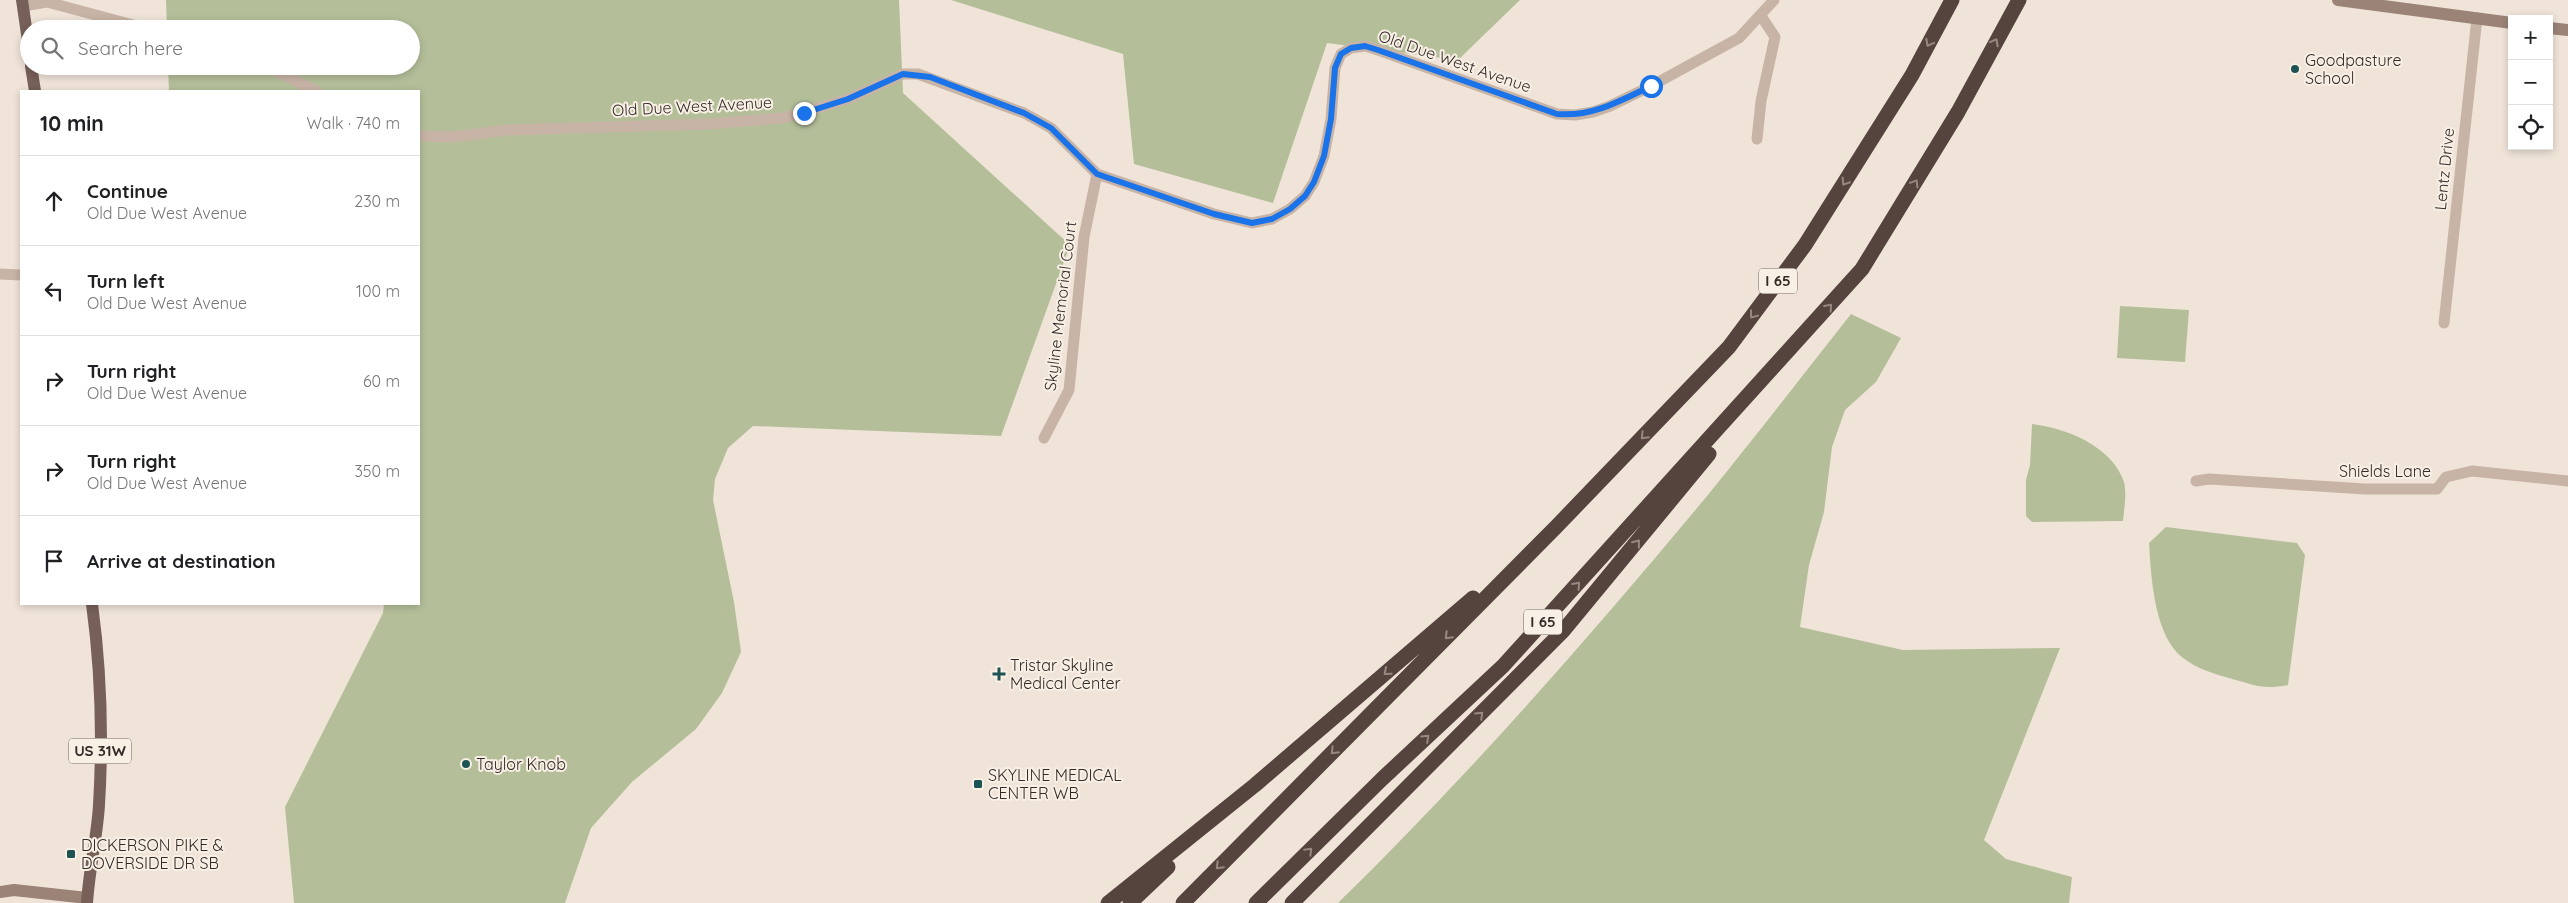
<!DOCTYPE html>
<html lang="en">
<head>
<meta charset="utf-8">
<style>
  body { margin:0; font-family:Quicksand,sans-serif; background:#f2f2f2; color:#202124 }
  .controls { position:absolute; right:15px; top:15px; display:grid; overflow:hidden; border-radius:0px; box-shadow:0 2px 8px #0003 }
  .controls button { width:45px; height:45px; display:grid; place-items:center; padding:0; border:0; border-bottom:1px solid #e0e0e0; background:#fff; color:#202124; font:25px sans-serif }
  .stop { position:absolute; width:15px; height:15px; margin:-11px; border:4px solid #1a73e8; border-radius:50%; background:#fff }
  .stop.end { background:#1a73e8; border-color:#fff; box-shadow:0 1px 5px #0008 }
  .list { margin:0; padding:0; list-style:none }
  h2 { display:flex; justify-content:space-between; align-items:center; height:65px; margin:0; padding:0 20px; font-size:21px }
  h2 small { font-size:16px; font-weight:400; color:#757577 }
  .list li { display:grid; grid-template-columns:32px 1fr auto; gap:15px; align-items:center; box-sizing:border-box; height:90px; padding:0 20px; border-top:1px solid #e0e0e0 }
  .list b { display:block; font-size:19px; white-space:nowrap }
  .list p { margin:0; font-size:16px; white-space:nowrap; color:#757577 }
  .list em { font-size:16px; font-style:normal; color:#757577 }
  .icon { flex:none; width:28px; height:28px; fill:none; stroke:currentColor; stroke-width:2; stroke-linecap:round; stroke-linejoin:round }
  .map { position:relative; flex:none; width:2568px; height:903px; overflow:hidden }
  .search { position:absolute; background:#fff; box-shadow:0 2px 8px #0003; left:20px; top:20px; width:400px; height:55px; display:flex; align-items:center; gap:12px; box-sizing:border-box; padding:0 18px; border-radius:28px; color:#757577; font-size:19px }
  .panel { position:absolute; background:#fff; box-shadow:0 2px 8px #0003; left:20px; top:90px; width:400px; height:515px; border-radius:0px }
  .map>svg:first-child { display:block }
  .green { fill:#b4bf9a }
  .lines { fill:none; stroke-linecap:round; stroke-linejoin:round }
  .street { stroke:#c8b4a6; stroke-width:11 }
  .secondary { stroke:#9b8377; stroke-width:12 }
  .primary { stroke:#766058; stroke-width:12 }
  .highway { stroke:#55443e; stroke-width:15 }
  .oneway { stroke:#968881 }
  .route { stroke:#1a73e8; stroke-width:6 }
  .poi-dot { fill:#1e5354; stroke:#f8efe5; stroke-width:2 }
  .labels { text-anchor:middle; stroke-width:4; stroke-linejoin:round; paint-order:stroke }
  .shield { fill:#f8efe5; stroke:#6f6560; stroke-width:1 }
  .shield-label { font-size:15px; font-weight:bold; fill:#342a27 }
  .poi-label { font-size:16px; fill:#342a27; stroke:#f8efe5; text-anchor:start }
  .street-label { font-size:16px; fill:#342a27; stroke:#f8efe5 }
</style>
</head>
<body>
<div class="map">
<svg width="2568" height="903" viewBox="0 0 2568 903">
  <rect width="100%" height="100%" fill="#f0e4d9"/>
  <path class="green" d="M166,0H899L903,93L1070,245L1001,436L753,426L728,448L715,479L713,500L734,602L741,652L722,693L696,729L632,782L591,828L565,903H294L285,807L383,613L384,604H419V91H169L168,66H411V29H167Z
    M951,0H1520L1458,60L1327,43L1273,203L1134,164L1123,54Z
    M2120,306L2189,310L2185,362L2117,358Z
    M1851,314L1901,338L1876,382L1845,410L1832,447L1824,512L1809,565L1800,627L1903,650L2060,648L1984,840L2006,859L2072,877L2069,903H1338C1469,775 1590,637 1707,496C1756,436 1803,375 1851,314Z
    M2032,424C2066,428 2112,446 2124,482C2127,494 2124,509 2123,521L2032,522L2026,516V480L2030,465Z
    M2166,527L2297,543L2305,555L2288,685C2263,690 2255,685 2232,679C2215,674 2197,669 2183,658C2154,636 2151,576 2149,543Z"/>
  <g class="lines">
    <path class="street" d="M23,6L47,2L148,29
      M266,66L316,91
      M419,136L453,137L507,130L708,124L783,118L848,99L903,74H918L1024,113L1051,128L1097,174L1214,214L1252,223L1272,219L1290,209L1305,196L1314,182L1324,156L1331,119L1335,68L1341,54L1351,48L1365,46L1378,50L1557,114L1575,115L1593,112L1610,106L1651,86L1739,38L1774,0
      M1757,139L1761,101L1775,37L1761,16
      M0,274L21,275
      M2444,323L2477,18
      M1044,438L1069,390L1084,237L1097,174
      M2196,481L2209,479L2365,489H2437L2446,477L2472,471L2568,481"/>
    <path class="secondary" d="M2338,0L2512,23
      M2549,28L2568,30
      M0,892L14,890L87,898"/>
    <path class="primary" d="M22,0L29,48
      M31,66L35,91
      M87,903C89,870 97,838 99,805C103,738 101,670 92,604"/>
    <path class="highway" d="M1108,903L1255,785L1473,598
      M1130,903L1168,867
      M1183,903L1556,527L1729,347L1805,245L1912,75L1952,0
      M1256,903L1382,779L1503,666L1862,269L1958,112L2019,0
      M1292,903L1563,631L1709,454"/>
  </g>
  <defs><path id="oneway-chevron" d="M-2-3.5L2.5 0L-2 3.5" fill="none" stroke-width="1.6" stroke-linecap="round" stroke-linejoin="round" transform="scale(1.25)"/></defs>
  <g class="oneway">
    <use href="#oneway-chevron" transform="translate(1995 42) rotate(-61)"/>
    <use href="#oneway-chevron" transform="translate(1929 43) rotate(118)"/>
    <use href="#oneway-chevron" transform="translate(1845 182) rotate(122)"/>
    <use href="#oneway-chevron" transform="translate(1915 183) rotate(-59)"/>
    <use href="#oneway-chevron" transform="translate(1829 307) rotate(-49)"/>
    <use href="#oneway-chevron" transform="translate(1753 315) rotate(127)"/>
    <use href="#oneway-chevron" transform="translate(1644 436) rotate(134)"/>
    <use href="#oneway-chevron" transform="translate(1637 543) rotate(-51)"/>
    <use href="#oneway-chevron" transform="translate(1577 585) rotate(-48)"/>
    <use href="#oneway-chevron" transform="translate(1448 636) rotate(135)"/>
    <use href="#oneway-chevron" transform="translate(1387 672) rotate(139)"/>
    <use href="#oneway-chevron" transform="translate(1480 715) rotate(-44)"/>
    <use href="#oneway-chevron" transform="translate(1426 738) rotate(-43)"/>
    <use href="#oneway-chevron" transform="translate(1334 751) rotate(135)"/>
    <use href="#oneway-chevron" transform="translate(1309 851) rotate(-45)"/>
    <use href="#oneway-chevron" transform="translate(1219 866) rotate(135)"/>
  </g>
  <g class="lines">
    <path class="route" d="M804,113L848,99L903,74L930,77L1024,113L1051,128L1097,174L1214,214L1252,223L1272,219L1290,209L1305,196L1314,182L1324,156L1331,119L1335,68L1341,54L1351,48L1365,46L1378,50L1557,114C1592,117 1620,101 1651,86"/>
  </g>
  <g class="poi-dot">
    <circle cx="2295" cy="69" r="5"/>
    <path d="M996.5 666.5h5v5h5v5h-5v5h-5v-5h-5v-5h5z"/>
    <circle cx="466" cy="764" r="5"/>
    <rect x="973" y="779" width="10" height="10" rx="2.5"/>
    <rect x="66" y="849" width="10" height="10" rx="2.5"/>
  </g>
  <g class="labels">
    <g class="shield">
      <rect x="1759" y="268.5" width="38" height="25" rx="4"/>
      <rect x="1524" y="609.5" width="38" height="25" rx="4"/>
      <rect x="69" y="738.5" width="62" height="25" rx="4"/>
    </g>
    <g class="shield-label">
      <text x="1778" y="286">I 65</text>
      <text x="1543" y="627">I 65</text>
      <text x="100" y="756">US 31W</text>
    </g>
    <g class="poi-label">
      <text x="2305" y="66">Goodpasture<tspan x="2305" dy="18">School</tspan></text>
      <text x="1010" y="671">Tristar Skyline<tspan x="1010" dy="18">Medical Center</tspan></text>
      <text x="476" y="770">Taylor Knob</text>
      <text x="988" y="781">SKYLINE MEDICAL<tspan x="988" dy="18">CENTER WB</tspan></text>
      <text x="81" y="851">DICKERSON PIKE &amp;<tspan x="81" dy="18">DOVERSIDE DR SB</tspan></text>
    </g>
    <g class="street-label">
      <text transform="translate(1455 61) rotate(19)" y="6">Old Due West Avenue</text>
      <text transform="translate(692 106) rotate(-3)" y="6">Old Due West Avenue</text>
      <text transform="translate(2444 169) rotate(-84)" y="6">Lentz Drive</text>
      <text transform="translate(1060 306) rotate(-83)" y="6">Skyline Memorial Court</text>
      <text x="2385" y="477">Shields Lane</text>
    </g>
  </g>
</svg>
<div class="controls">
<button>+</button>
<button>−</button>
<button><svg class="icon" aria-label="locate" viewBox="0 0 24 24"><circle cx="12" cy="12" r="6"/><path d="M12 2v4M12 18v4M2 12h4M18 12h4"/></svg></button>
</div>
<div class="stop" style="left:1651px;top:86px"></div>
<div class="stop end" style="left:804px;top:113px"></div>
<div class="search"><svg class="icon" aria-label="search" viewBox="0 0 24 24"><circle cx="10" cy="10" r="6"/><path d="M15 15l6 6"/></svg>Search here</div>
<section class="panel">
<h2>10 min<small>Walk · 740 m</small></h2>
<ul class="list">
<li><svg class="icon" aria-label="ahead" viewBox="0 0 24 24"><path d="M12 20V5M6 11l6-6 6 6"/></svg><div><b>Continue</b><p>Old Due West Avenue</p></div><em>230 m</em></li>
<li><svg class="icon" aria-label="left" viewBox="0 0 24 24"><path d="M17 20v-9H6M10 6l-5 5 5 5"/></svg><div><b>Turn left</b><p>Old Due West Avenue</p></div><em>100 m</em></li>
<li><svg class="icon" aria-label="right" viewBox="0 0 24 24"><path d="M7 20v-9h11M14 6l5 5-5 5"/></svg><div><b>Turn right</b><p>Old Due West Avenue</p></div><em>60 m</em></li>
<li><svg class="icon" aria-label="right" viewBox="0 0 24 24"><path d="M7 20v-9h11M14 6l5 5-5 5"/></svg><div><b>Turn right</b><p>Old Due West Avenue</p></div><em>350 m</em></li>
<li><svg class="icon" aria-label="arrive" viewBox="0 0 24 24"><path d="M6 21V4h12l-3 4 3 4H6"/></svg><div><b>Arrive at destination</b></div></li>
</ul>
</section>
</div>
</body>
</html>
